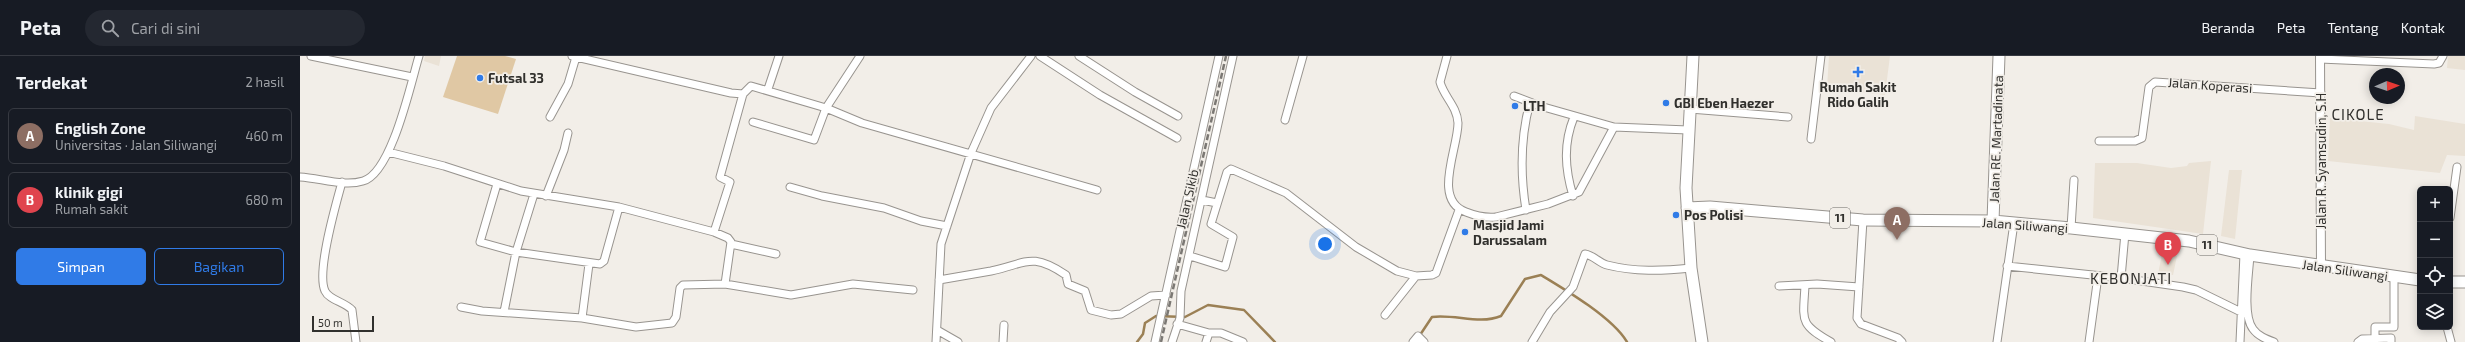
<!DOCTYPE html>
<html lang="id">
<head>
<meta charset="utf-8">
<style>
  body { margin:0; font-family:"Exo 2",sans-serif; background:#242831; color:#f1f3f6 }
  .controls { position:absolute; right:12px; bottom:12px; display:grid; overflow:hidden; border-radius:6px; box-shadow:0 2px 10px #0003 }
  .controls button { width:36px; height:36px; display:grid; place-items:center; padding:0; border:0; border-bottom:1px solid #363941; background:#171b24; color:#f1f3f6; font:20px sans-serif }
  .compass { position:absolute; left:2069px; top:12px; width:36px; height:36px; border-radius:50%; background:#171b24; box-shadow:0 2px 10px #0003; rotate:88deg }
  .scale { position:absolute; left:12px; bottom:10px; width:62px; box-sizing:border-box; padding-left:4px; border:2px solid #31302d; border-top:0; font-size:11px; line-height:14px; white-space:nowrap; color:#31302d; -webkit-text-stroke:3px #f2eee8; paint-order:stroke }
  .you { position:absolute; left:1025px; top:188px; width:14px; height:14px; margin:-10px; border:3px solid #fff; border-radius:50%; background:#1a73e8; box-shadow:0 0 0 6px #1a73e833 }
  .badge { display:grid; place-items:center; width:26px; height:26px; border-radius:50%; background:#307be7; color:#fff; font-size:13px; font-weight:700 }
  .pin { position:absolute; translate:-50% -33px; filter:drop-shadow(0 1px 2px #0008) }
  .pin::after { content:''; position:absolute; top:21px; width:14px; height:12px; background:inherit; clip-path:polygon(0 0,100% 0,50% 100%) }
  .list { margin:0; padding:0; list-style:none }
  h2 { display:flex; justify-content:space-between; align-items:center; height:52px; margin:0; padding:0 16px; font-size:17px }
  h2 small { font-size:13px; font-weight:400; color:#9ea1a6 }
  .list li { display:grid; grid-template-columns:26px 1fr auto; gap:12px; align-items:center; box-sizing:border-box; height:56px; margin:0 8px 8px; padding:0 8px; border:1px solid #363941; border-radius:6px }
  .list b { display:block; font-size:15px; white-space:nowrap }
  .list p { margin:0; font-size:13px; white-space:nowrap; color:#9ea1a6 }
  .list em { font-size:13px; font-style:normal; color:#9ea1a6 }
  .actions { display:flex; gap:8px; padding:12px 16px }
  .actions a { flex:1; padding:9px 0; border:1px solid #307be7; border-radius:6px; text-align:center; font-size:14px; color:#307be7 }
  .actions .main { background:#307be7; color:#fff }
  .icon { flex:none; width:22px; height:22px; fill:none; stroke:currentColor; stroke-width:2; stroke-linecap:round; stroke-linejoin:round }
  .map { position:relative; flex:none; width:2165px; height:286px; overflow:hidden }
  header { display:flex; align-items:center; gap:24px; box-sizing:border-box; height:56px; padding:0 20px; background:#171b24; border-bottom:1px solid #363941 }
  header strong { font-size:19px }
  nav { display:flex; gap:22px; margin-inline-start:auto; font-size:14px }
  .search { width:280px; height:36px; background:#242831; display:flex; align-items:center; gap:10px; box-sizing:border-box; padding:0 14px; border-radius:22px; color:#9ea1a6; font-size:15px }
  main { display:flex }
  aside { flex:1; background:#171b24 }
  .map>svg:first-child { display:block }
  .built { fill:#eae2d6 }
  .green { fill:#e0c8a4 }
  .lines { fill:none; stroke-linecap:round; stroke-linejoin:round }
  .stream { stroke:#9b8055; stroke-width:2.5 }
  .minor-casing { stroke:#98948f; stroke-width:9 }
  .tertiary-casing { stroke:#98948f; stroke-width:10 }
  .trunk-casing { stroke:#98948f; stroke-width:13 }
  .minor { stroke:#fff; stroke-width:7 }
  .tertiary { stroke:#fff; stroke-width:8 }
  .trunk { stroke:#fff; stroke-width:11 }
  .rail { stroke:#7b7874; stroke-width:2.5; stroke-dasharray:6 3; stroke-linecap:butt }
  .poi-dot { fill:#307be7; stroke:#f2eee8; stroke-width:1.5 }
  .labels { text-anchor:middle; stroke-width:3.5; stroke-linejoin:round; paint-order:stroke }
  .shield { fill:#f2eee8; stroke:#6b6965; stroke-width:1 }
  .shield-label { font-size:12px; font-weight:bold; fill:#31302d }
  .poi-label { font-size:13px; font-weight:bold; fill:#31302d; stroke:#f2eee8; text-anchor:start }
  .street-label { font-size:13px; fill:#31302d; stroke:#f2eee8 }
  .quarter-label { font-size:15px; letter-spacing:1px; fill:#31302d; stroke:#f2eee8 }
</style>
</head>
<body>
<header>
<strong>Peta</strong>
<div class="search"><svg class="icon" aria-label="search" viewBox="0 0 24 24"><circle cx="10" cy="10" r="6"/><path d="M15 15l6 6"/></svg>Cari di sini</div>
<nav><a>Beranda</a><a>Peta</a><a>Tentang</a><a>Kontak</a></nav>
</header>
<main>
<aside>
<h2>Terdekat<small>2 hasil</small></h2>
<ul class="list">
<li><span class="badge" style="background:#8d6e63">A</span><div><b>English Zone</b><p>Universitas · Jalan Siliwangi</p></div><em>460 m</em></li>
<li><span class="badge" style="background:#e0444e">B</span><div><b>klinik gigi</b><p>Rumah sakit</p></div><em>680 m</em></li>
</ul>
<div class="actions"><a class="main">Simpan</a><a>Bagikan</a></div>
</aside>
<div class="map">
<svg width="2165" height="286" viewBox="0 0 2165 286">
  <rect width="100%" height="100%" fill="#f2eee8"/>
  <path class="built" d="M125,0H141L139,10L124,5Z
    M1529,0H1590L1585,39L1527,32Z
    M2148,0H2165V14L2147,12Z
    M2115,60L2165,68V100L2147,99L2140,117L2028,105L2030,62L2089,68L2114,74Z
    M1911,105L1903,178L1793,162L1795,107H1837L1871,112L1887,110L1889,107Z
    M1929,114H1942L1935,183L1921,180Z
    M1862,198L1877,200L1873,219L1858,218Z"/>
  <path class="green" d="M157,0H205L216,3L198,58L143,41Z"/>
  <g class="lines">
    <path class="stream" d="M1120,279L1132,261C1156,258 1179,269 1201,260L1225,223L1241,219C1266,234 1313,262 1327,286
      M837,286L843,278L845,267L856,260L885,261L908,249L944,254L975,286"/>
    <defs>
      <path id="minor" d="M11,0L112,21
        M272,0L431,37L443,38L451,30L526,52L562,67L797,134
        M740,0L800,39L877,82
        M779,0L835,36L878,60
        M1147,0L1140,26C1144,41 1157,50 1158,67C1158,93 1132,144 1166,156C1176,160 1186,162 1196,161L1248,148L1279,136L1314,71L1388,74
        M2020,3L2134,8L2139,7L2143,0
        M468,33L479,0
        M1214,40L1240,50L1314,71
        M1390,53L1488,61
        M250,61L268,28L276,1
        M985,64L1003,0
        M453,66L514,84L526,52L560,0
        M1511,83L1521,0
        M1799,85H1835L1842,82L1849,31L1855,26L2021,37
        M88,96L144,110L221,135L319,151L414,176L428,182L431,186L425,228
        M0,121C20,122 44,131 63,125C92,117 111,26 119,0
        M42,126C36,148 16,216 25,235C29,244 45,246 52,254L56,286
        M197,128L180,186L216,196L300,208L304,205L319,151
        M490,131L522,140L584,152L621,165L647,170
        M246,140L264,94L268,77
        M1273,140C1265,113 1263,88 1274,61
        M902,144L917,147
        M1226,154C1220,117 1220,83 1230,46
        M2150,162L2157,111
        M1563,164L1557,262L1561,268L1598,282L1602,286
        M1771,172L1774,124
        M414,176L430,126L420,121L443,38
        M431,188L476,198
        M1950,199C1949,217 1942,259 1953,273C1958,280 1966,283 1974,286
        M890,200L925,211L933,181L911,168L927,116L931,113L986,137L1056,191L1097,215L1116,220
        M1707,210L1821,222L1883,231L1896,234L1941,256
        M1821,222L1825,177
        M639,224C656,221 673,218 691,215C726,208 730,195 766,219L768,228L785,235L791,254L811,259L821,258L851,240L866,239
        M1479,230L1517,228L1559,231
        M1505,230C1503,265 1499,268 1531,286
        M161,251L182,255L282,262L289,208
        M204,256L216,196L234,138
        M1085,259L1116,220L1132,219L1136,217L1159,154
        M282,262L336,271L372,267L376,261L380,232L383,229L425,228L491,239L553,228L613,234
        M877,268L909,277H921L943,286
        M2147,271L2151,286
        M637,274L658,286
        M2075,282V271H2094V221
        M636,286L641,188L671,97L691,52L731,0
        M703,286L704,269
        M855,286L919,0
        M872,286L880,262L881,235L933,0
        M906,286L909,277
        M1113,286L1118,280L1124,286
        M1232,286L1250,256L1273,231L1285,198C1293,199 1299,207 1307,209C1335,216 1362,215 1391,212
        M1697,286L1714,167
        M1789,286L1798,220
        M1940,286L1944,198
        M2058,286L2062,283L2091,282V286"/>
      <path id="tertiary" d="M2020,0L2021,211"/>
      <path id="trunk" d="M1393,0L1386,132L1391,212L1402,286
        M1387,152L1410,151L1563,164L1693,165L1771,172L1889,185L1950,199L2120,224
        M1693,165L1699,0
        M2150,226H2165"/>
    </defs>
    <use href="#minor" class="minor-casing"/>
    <use href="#tertiary" class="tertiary-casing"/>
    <use href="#trunk" class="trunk-casing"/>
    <use href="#minor" class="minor"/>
    <use href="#tertiary" class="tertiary"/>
    <use href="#trunk" class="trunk"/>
    <path class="rail" d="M861,286L926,0"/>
  </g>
  <g class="poi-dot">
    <path d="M1556 10h4v4h4v4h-4v4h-4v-4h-4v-4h4z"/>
    <circle cx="180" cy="22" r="4"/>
    <circle cx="1366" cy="47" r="4"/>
    <circle cx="1215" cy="50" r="4"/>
    <circle cx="1376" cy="159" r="4"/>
    <circle cx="1165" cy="176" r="4"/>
  </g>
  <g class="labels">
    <g class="shield">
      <rect x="1530" y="152" width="20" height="20" rx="3"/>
      <rect x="1897" y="179" width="20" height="20" rx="3"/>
    </g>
    <g class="shield-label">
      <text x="1540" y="166">11</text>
      <text x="1907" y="193">11</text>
    </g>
    <g class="poi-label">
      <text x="188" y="27">Futsal 33</text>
      <text x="1558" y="36" text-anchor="middle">Rumah Sakit<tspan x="1558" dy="15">Rido Galih</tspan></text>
      <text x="1374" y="52">GBI Eben Haezer</text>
      <text x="1223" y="55">LTH</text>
      <text x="1384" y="164">Pos Polisi</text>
      <text x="1173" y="174">Masjid Jami<tspan x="1173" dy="15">Darussalam</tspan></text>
    </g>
    <g class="street-label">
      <text transform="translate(1910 29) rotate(4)" y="5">Jalan Koperasi</text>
      <text transform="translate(1696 83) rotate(-88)" y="5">Jalan RE. Martadinata</text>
      <text transform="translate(2021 105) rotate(-90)" y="5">Jalan R. Syamsudin, S.H</text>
      <text transform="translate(887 143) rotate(-77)" y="5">Jalan Sikib</text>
      <text transform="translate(1725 169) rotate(4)" y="5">Jalan Siliwangi</text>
      <text transform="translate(2045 214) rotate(8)" y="5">Jalan Siliwangi</text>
    </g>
    <g class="quarter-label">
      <text x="2058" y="64">CIKOLE</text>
      <text x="1831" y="228">KEBONJATI</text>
    </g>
  </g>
</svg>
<div class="controls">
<button>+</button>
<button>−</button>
<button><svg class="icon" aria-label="locate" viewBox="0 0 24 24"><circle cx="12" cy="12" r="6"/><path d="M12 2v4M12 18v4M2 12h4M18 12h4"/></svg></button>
<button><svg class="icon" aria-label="layers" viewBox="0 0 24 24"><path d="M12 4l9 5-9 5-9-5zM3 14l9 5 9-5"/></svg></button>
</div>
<svg class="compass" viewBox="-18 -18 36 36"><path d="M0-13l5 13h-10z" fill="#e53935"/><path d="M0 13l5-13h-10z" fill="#9ea1a6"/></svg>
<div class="scale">50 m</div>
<div class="you"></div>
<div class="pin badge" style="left:1597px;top:184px;background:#8d6e63">A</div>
<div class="pin badge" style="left:1868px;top:209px;background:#e0444e">B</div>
</div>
</main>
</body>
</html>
